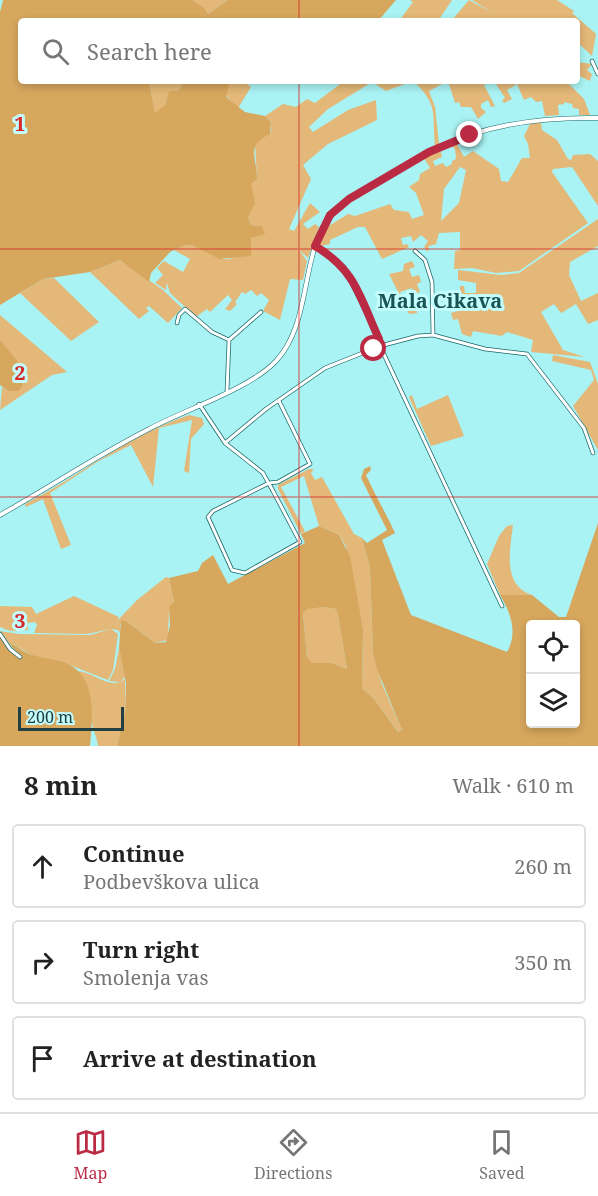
<!DOCTYPE html>
<html lang="en">
<head>
<meta charset="utf-8">
<style>
  body { margin:0; font-family:"Noto Serif",serif; background:#f6f6f6; color:#222 }
  .controls { position:absolute; right:18px; bottom:18px; display:grid; overflow:hidden; border-radius:6px; box-shadow:0 3px 9px #0003 }
  .controls button { width:54px; height:54px; display:grid; place-items:center; padding:0; border:0; border-bottom:2px solid #e0e0e0; background:#fff; color:#222; font:30px sans-serif }
  .scale { position:absolute; left:18px; bottom:15px; width:106px; box-sizing:border-box; padding-left:6px; border:3px solid #224041; border-top:0; font-size:16px; line-height:21px; white-space:nowrap; color:#224041; -webkit-text-stroke:4px #c4fdfe; paint-order:stroke }
  .stop { position:absolute; width:18px; height:18px; margin:-14px; border:4px solid #bb2a43; border-radius:50%; background:#fff }
  .stop.end { background:#bb2a43; border-color:#fff; box-shadow:0 2px 6px #0008 }
  .list { margin:0; padding:0; list-style:none }
  h2 { display:flex; justify-content:space-between; align-items:center; height:78px; margin:0; padding:0 24px; font-size:26px }
  h2 small { font-size:20px; font-weight:400; color:#767676 }
  .list li { display:grid; grid-template-columns:39px 1fr auto; gap:18px; align-items:center; box-sizing:border-box; height:84px; margin:0 12px 12px; padding:0 12px; border:2px solid #e0e0e0; border-radius:6px }
  .list b { display:block; font-size:22px; white-space:nowrap }
  .list p { margin:0; font-size:20px; white-space:nowrap; color:#767676 }
  .list em { font-size:20px; font-style:normal; color:#767676 }
  .icon { flex:none; width:33px; height:33px; fill:none; stroke:currentColor; stroke-width:2; stroke-linecap:round; stroke-linejoin:round }
  .map { position:relative; flex:none; width:598px; height:746px; overflow:hidden }
  .search { position:absolute; background:#fff; box-shadow:0 3px 9px #0003; left:18px; right:18px; top:18px; height:66px; display:flex; align-items:center; gap:15px; box-sizing:border-box; padding:0 21px; border-radius:6px; color:#767676; font-size:22px }
  .sheet { height:366px; background:#fff }
  nav { display:flex; justify-content:space-around; align-items:center; box-sizing:border-box; height:84px; border-top:2px solid #e0e0e0; background:#fff; font-size:16px; color:#767676 }
  nav a { display:grid; justify-items:center; gap:3px }
  nav .on { color:#bb2a43 }
  .map>svg:first-child { display:block }
  .green { fill:#e3b878; fill-rule:evenodd }
  .forest { fill:#d7a75d; fill-rule:evenodd }
  .lines { fill:none; stroke-linecap:round; stroke-linejoin:round }
  .minor-casing { stroke:#1a6769; stroke-width:4.5 }
  .secondary-casing { stroke:#1a6769; stroke-width:5 }
  .minor { stroke:#fff; stroke-width:3 }
  .secondary { stroke:#fff; stroke-width:4 }
  .route { stroke:#bb2a43; stroke-width:8 }
  .grid { fill:none; stroke:#d62828; stroke-width:1.5; stroke-opacity:0.55 }
  .labels { text-anchor:middle; stroke-width:6; stroke-linejoin:round; paint-order:stroke }
  .quarter-label { font-size:20px; font-weight:bold; fill:#1a5354; stroke:#c4fdfe }
  .grid-label { font-size:20px; text-anchor:middle; font-weight:bold; fill:#d62828; stroke:#c4fdfe; stroke-width:6; stroke-linejoin:round; paint-order:stroke }
</style>
</head>
<body>
<div class="map">
<svg width="598" height="746" viewBox="0 0 598 746">
  <rect width="100%" height="100%" fill="#aaf3f4"/>
  <path class="green" d="M192,0H228L208,14Z
    M410,0H452L438,21H399L413,2Z
    M469,0L491,12L472,0H557L574,11L572,13L596,34L592,56L577,42V21H451Z
    M577,62L592,64L587,70L592,74L590,81L577,75Z
    M149,81H184L178,91L169,92L165,105L155,114Z
    M230,81H244L251,87L238,108L224,94Z
    M344,81H492L484,85L495,106L491,107L488,100L481,104V108L486,112L478,119L471,107H461L459,102L455,103L448,81L429,91L435,107L439,144L435,146C432,113 439,105 413,81L386,91L372,82L328,109L309,127L313,132L348,110L376,100L377,120L328,144L303,165L311,179L289,229L294,231L310,203L320,212L303,224L308,229L315,224L319,227L308,258L299,250L307,261L303,280L290,279L280,320L263,311L269,300L261,293L257,296L251,290L245,294L242,292L235,302L237,304L230,311L225,309L232,300L228,295L210,312L207,309L197,316L202,323L170,293L167,283L166,290L155,283L163,275L157,268L164,261L183,272L190,259L174,250C178,248 183,245 187,245C204,243 218,268 236,256C245,250 253,235 260,226L251,225L248,218L252,209L250,184L257,179L255,143L271,132V122L265,116L283,104L296,107L307,99L315,103Z
    M494,81H566L584,99L590,115H579V109L573,108L572,104L564,102V104L558,105L559,115L545,116L542,101L536,102L531,97L524,100L517,84L507,90L512,99L504,103L502,100L505,98Z
    M541,122L542,130L557,140L568,159L571,160L573,155L590,154L598,161V206L572,167L553,169L552,172L588,223L519,271L496,273L472,268L454,269L455,251L460,250V232L439,233L436,244L429,246L428,252L424,247L428,241L421,235L413,242L411,236L401,238L403,245L407,244L409,247L382,259L365,227H358L330,240V244L320,246V240L327,224L329,226L348,214L355,216L390,204L394,210L409,212L412,219L424,215L416,193L409,187L419,180L420,174L430,168L424,158L440,149L442,157L433,161L435,166L443,163L446,167L452,164V161L456,159L455,149L451,146L456,142L464,157L473,151L499,169L501,181L508,182L522,158H530L528,144L524,136L530,124ZM460,167L466,170L459,203L441,221L444,189Z
    M598,219V246L570,262L569,275L581,301L598,293V320L588,324L576,304L561,313L554,304L541,312L563,350L585,357L531,352L533,340L507,332L502,336L473,331L471,337L462,334L458,319L453,320L451,313L461,310L460,286H464L465,293H476V283L458,280V270L501,275L519,273Z
    M120,260L163,290L182,308L168,323L149,306L146,308L149,311L139,319L90,272Z
    M412,261L415,267L409,269L412,277L419,275L421,282L417,284L420,292L414,294L412,288L400,292L408,310L416,308L417,313L409,314L389,274L403,271L404,264Z
    M54,278L99,322L71,341L20,293L43,279Z
    M0,315L67,372L52,375L0,410L2,387L8,391H18L20,369L0,340Z
    M553,355L590,362L598,384V450L573,406L594,380L591,370L552,361Z
    M412,395L417,409L448,395L464,436L431,446L409,397Z
    M189,415L202,418L204,424L191,439L189,473L184,471L192,420L159,428L153,487L131,445L99,461L50,493L71,545L61,549L43,499L26,507L25,504C81,475 129,435 189,415Z
    M309,469H314L311,473L315,480L322,477L354,534L362,538L370,568L373,653L382,684L402,730L399,733L374,699L362,688L363,629L346,546L339,535L319,526L304,476L281,487L305,531L301,534L278,489V485Z
    M513,525C510,550 502,585 532,595H500L487,564L499,536L507,526Z
    M166,577L169,578L174,602L169,610L168,640L155,643L126,621L120,624L121,634L118,630L111,629L118,634L113,670L108,680L59,661L33,656L13,644L11,646L0,631L19,634L90,635L111,629L87,634L34,633L37,625L35,622L28,623V630C17,631 12,633 0,627V606L32,607L36,614L74,596L119,617L117,621L137,600Z
    M324,607L336,609L338,614L347,669L332,663H311L307,657L303,613L307,608Z
    M119,648L125,677L120,682L109,681L115,669Z
    M78,671C93,672 111,691 125,679L126,708L117,746H98C97,737 93,730 92,723C88,703 89,689 78,671Z"/>
  <path class="forest" d="M3,0H192L204,8L208,14L228,0H396L378,21H172L166,18L160,21H21V81H149L155,113L165,105L169,91H178L184,81H230L226,97L245,112L265,116L271,122L270,134C245,146 257,156 257,179L251,184L255,203L248,218L251,225L262,226L265,234L251,238V256L219,259L192,245H185L170,252L151,273L149,282L120,260L90,272L43,279L0,305V12Z
    M0,340L17,361L23,385L18,391H8L0,385Z
    M370,466L371,470L366,475C375,495 387,515 395,533L382,540L411,615L507,652C518,633 511,613 500,595H532L559,617H566L598,523V746H117L126,708V683L119,648L121,620L126,621L155,643L166,642L170,626L169,607L174,602L169,578L198,571L202,563L213,555L228,584L305,543L301,534L319,526L339,535L350,556L363,629L362,688L374,699L398,732L402,730L377,669L373,653L370,568L362,538L367,543L387,530L361,478L364,469ZM324,607L336,609L338,615L347,669L332,663H312L307,657L303,613L307,609ZM530,624H576V724H530Z
    M0,636L9,650L18,658L20,655L11,646L12,644C19,647 25,653 32,655C45,659 62,659 73,667C97,683 92,722 90,746H0Z"/>
  <g class="lines">
    <defs>
      <path id="minor" d="M592,61L598,74
        M415,251L425,260L432,282L433,335
        M177,323L179,315L185,309L212,332L229,340L227,391
        M229,340L261,312
        M199,404L225,443L266,409L325,368L380,346L379,339L344,267L315,246
        M225,443L263,473C266,479 270,485 273,491L300,542L245,573L232,570L208,517L213,511L269,483L278,482L310,464L279,401
        M502,606L380,346L418,336L433,335L485,349L527,354L584,428L593,453
        M0,634L10,649L20,657"/>
      <path id="secondary" d="M0,515C50,487 98,455 149,429C184,410 250,389 276,361C306,329 303,276 318,237C331,205 360,193 388,177C403,169 416,159 431,151C481,125 542,117 598,118"/>
    </defs>
    <use href="#minor" class="minor-casing"/>
    <use href="#secondary" class="secondary-casing"/>
    <use href="#minor" class="minor"/>
    <use href="#secondary" class="secondary"/>
  </g>
  <g class="lines">
    <path class="route" d="M374,349L380,346L379,339C360,298 356,270 315,246L330,215L349,199L429,152L470,135"/>
  </g>
  <path class="grid" d="M299,0V21M299,81V746M0,249H598M0,497H598"/>
  <g class="labels">
    <g class="quarter-label">
      <text x="440" y="308">Mala Cikava</text>
    </g>
  </g>
  <g class="grid-label">
    <text x="20" y="131">1</text>
    <text x="20" y="380">2</text>
    <text x="20" y="628">3</text>
  </g>
</svg>
<div class="controls">
<button><svg class="icon" aria-label="locate" viewBox="0 0 24 24"><circle cx="12" cy="12" r="6"/><path d="M12 2v4M12 18v4M2 12h4M18 12h4"/></svg></button>
<button><svg class="icon" aria-label="layers" viewBox="0 0 24 24"><path d="M12 4l9 5-9 5-9-5zM3 14l9 5 9-5"/></svg></button>
</div>
<div class="scale">200 m</div>
<div class="stop" style="left:374px;top:349px"></div>
<div class="stop end" style="left:470px;top:135px"></div>
<div class="search"><svg class="icon" aria-label="search" viewBox="0 0 24 24"><circle cx="10" cy="10" r="6"/><path d="M15 15l6 6"/></svg>Search here</div>
</div>
<section class="sheet">
<h2>8 min<small>Walk · 610 m</small></h2>
<ul class="list">
<li><svg class="icon" aria-label="ahead" viewBox="0 0 24 24"><path d="M12 20V5M6 11l6-6 6 6"/></svg><div><b>Continue</b><p>Podbevškova ulica</p></div><em>260 m</em></li>
<li><svg class="icon" aria-label="right" viewBox="0 0 24 24"><path d="M7 20v-9h11M14 6l5 5-5 5"/></svg><div><b>Turn right</b><p>Smolenja vas</p></div><em>350 m</em></li>
<li><svg class="icon" aria-label="arrive" viewBox="0 0 24 24"><path d="M6 21V4h12l-3 4 3 4H6"/></svg><div><b>Arrive at destination</b></div></li>
</ul>
</section>
<nav>
<a class="on"><svg class="icon" aria-label="map" viewBox="0 0 24 24"><path d="M3 6l6-2 6 2 6-2v14l-6 2-6-2-6 2zM9 4v14M15 6v14"/></svg>Map</a>
<a><svg class="icon" aria-label="directions" viewBox="0 0 24 24"><path d="M12 3l9 9-9 9-9-9zM9 14v-3h6M13 9l2 2-2 2"/></svg>Directions</a>
<a><svg class="icon" aria-label="saved" viewBox="0 0 24 24"><path d="M7 4h10v16l-5-4-5 4z"/></svg>Saved</a>
</nav>
</body>
</html>
